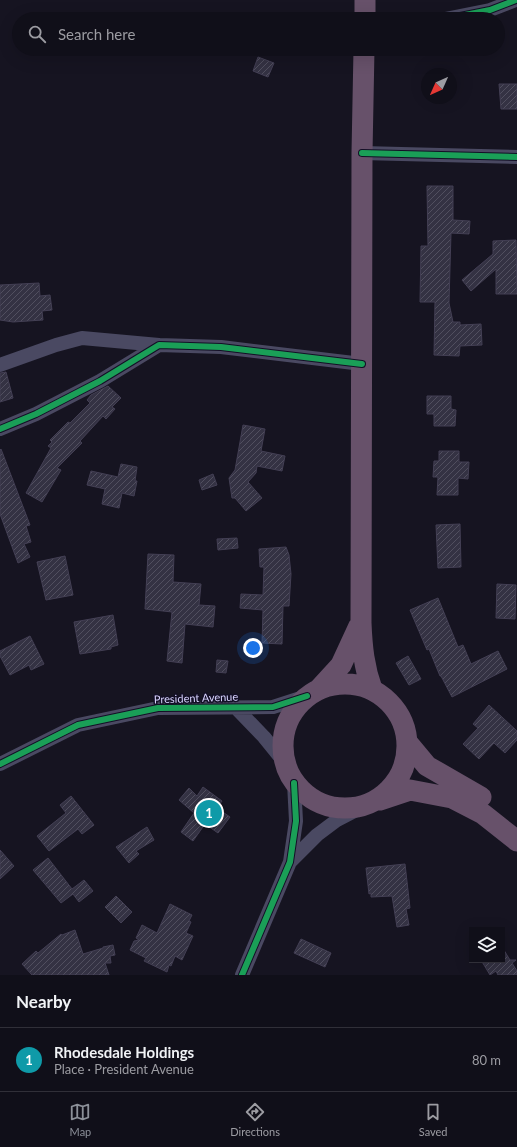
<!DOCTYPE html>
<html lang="en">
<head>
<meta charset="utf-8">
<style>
  body { margin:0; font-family:Lato,sans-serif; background:#191822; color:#f1f3f6 }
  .controls { position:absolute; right:12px; bottom:12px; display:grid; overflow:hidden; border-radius:0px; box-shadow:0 4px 16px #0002 }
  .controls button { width:36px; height:36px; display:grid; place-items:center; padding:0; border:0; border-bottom:1px solid #302f38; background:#100f19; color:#f1f3f6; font:20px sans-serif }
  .compass { position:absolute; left:421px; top:68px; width:36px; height:36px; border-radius:50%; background:#100f19; box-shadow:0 4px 16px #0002; rotate:225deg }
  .you { position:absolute; left:253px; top:648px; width:14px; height:14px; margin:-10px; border:3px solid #fff; border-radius:50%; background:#1a73e8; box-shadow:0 0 0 6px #1a73e833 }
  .badge { display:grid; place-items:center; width:26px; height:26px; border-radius:50%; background:#8c9099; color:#fff; font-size:13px; font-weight:700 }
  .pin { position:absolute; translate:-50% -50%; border:2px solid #fff; box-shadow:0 1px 4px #0006 }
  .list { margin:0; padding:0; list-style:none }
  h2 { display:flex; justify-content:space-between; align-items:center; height:52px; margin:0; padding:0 16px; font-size:17px }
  h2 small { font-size:13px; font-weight:400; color:#9c9ca2 }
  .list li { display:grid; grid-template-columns:26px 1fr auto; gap:12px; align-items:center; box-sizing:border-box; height:64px; padding:0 16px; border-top:1px solid #302f38 }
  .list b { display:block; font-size:15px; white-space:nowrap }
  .list p { margin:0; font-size:13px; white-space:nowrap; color:#9c9ca2 }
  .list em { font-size:13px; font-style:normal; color:#9c9ca2 }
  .icon { flex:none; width:22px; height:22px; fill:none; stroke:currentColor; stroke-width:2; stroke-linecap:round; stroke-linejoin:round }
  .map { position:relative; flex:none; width:517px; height:975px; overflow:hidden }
  .search { position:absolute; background:#100f19; box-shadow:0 4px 16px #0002; left:12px; right:12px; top:12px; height:44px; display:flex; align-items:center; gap:10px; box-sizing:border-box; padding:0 14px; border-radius:22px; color:#9c9ca2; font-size:15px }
  .sheet { height:116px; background:#100f19 }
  nav { display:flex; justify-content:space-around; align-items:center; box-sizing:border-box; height:56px; border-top:1px solid #302f38; background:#100f19; font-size:11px; color:#9c9ca2 }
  nav a { display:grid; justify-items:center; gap:2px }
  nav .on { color:#8c9099 }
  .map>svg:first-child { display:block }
  .building { fill:url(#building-hatch); stroke:#433f54 }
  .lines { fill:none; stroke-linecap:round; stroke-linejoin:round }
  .minor { stroke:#4a4962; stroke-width:14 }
  .highway { stroke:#67516a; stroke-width:21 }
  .cycleway-casing { stroke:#130f26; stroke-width:8 }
  .cycleway { stroke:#1a9f57; stroke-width:6 }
  .labels { text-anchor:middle; stroke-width:3; stroke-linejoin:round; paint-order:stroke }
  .street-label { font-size:11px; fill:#d9d4ff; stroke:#130f26 }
</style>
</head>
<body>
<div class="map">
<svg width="517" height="975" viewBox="0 0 517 975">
  <defs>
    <pattern id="building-hatch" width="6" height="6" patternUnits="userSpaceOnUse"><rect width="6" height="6" fill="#343243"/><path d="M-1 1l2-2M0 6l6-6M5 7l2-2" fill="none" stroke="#514f5f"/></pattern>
  </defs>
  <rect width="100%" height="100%" fill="#161421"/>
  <path class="building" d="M258,57L274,63L268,77L253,71Z
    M499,84H517V109H501Z
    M427,186H453V220L470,221L469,234L451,233L449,303L453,322H460V325L481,324L482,345L460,346L459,356L434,355L435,302H420L421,246H428Z
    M516,240L517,294H496V269L471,291L462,280L493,254V241Z
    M39,283L40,296L50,295L52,310L42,311L43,320L13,322L0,320V285Z
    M6,372L13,398L0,402V373Z
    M108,386L121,398L112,407L115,409L106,419L103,416L80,441L82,443L57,468L61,470L42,502L26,493L51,448L48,446L52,442L50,440L68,422L70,423L90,403L87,400L91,395Z
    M427,396H451V409L456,410L455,426H434V414H427Z
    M243,425L265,429L261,451L285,456L282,471L257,466L256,473L248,482L262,498L246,511L235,498H232L229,478L235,470Z
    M1,449L30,525L26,526L31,542L24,544L30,557L18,563L0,514V450Z
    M439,451H459V462H469L468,479L458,478V495H437L438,477H433L434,461H439Z
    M121,464L137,467L135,481H137L134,496L122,493L119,508L102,504L105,489L87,485L91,471L118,477Z
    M213,474L217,485L202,490L199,480Z
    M460,524L461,567L438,568L436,525Z
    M237,538L238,548L218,550L217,539Z
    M286,547L289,555L291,574L289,606H283L282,644L262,643L263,610L240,608L241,594L263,595L264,567H260L259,549Z
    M148,554L174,555L173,582L201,584L199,605L215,606L213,627L185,624L182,663L167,661L172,612L145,609Z
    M65,556L73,595L46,600L37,562Z
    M497,584L516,585L515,619L496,618Z
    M438,598L458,647L463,645L471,664L498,651L507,669L452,697L441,676H440L429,649L427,650L410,610Z
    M113,615L118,645L111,647V649L80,654L74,622Z
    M30,636L44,664L31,670L29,665L10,675L0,656V651Z
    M408,656L421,679L409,685L396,663Z
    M217,660L228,661L226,673L216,672Z
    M489,705L517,731V740L505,753L494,743L479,759L463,744L478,728L473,724Z
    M203,787L222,801L217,808L230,817L218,833L205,824L193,841L181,832L194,813L179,800L189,788L197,796Z
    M71,796L94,825L82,834L78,829L49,851L37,836L66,813L60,805Z
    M147,827L154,840L136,851L139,854L129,863L116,847Z
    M0,850L14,866L0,879Z
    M48,858L72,889L84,880L93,891L79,902L73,894L61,903L33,870Z
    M405,864L410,908L406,909L409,925L397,927L392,896L371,897V893L369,894L366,868Z
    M116,896L132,912L121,923L105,907Z
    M170,904L192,915L189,921L191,922L186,933L193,936L182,960L175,956L171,966L169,965L167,972L144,961L146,958L130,950L134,941L139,940L136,938L142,925L157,933Z
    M75,930L83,954L103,948V947L113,945L115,955L110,956L111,963H105L109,975H32L22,964L36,951L38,953L61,934L62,935Z
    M301,939L331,953L325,967L294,953Z
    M502,947L510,960H516L512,963L517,971V975H498L496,971L490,975L481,960H502Z"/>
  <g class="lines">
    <path class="minor" d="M445,19L490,10L516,0
      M362,153L517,157
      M0,365L56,345L82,338L159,345
      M0,429L36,414L100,381L159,345L221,347L362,364
      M235,707L264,737L285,763
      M0,764L78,725L158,708L273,707L307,696
      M290,862L317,835L337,820L364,806
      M242,975L290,862L296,821L294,783"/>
    <path class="highway" d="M365,19V0
      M364,49L362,153L361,623C362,647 364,667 372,689
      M283 746a62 62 0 1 1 124 0a62 62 0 1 1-124 0Z
      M319,689L341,665L359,626
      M407,742L427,766L481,797
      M380,800L410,790L452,798L483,814L517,841"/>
    <defs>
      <path id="cycleway" d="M445,19L490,10L516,0
        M362,153L517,157
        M0,429L36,414L100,381L159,345L221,347L362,364
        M0,764L78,725L158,708L273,707L307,696
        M242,975L290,862L296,821L294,783"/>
    </defs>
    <use href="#cycleway" class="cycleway-casing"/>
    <use href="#cycleway" class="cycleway"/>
  </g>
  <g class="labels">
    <g class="street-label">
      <text transform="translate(196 698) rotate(-2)" y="4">President Avenue</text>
    </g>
  </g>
</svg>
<div class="controls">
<button><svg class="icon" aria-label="layers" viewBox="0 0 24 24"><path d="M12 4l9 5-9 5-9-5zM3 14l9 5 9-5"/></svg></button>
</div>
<svg class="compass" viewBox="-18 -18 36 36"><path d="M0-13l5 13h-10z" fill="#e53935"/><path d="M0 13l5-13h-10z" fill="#9c9ca2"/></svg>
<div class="you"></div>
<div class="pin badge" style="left:209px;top:813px;background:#0f9aa8">1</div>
<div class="search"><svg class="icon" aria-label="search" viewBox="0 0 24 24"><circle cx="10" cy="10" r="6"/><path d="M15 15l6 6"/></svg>Search here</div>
</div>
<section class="sheet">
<h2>Nearby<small></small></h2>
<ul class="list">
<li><span class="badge" style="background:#0f9aa8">1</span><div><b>Rhodesdale Holdings</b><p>Place · President Avenue</p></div><em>80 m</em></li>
</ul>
</section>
<nav>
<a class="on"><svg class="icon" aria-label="map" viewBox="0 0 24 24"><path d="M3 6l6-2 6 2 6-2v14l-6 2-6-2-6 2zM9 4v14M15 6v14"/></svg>Map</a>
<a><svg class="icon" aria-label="directions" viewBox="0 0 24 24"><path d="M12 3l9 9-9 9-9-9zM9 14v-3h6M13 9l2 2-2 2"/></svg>Directions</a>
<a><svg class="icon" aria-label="saved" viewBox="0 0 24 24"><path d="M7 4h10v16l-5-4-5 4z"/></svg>Saved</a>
</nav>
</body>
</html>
